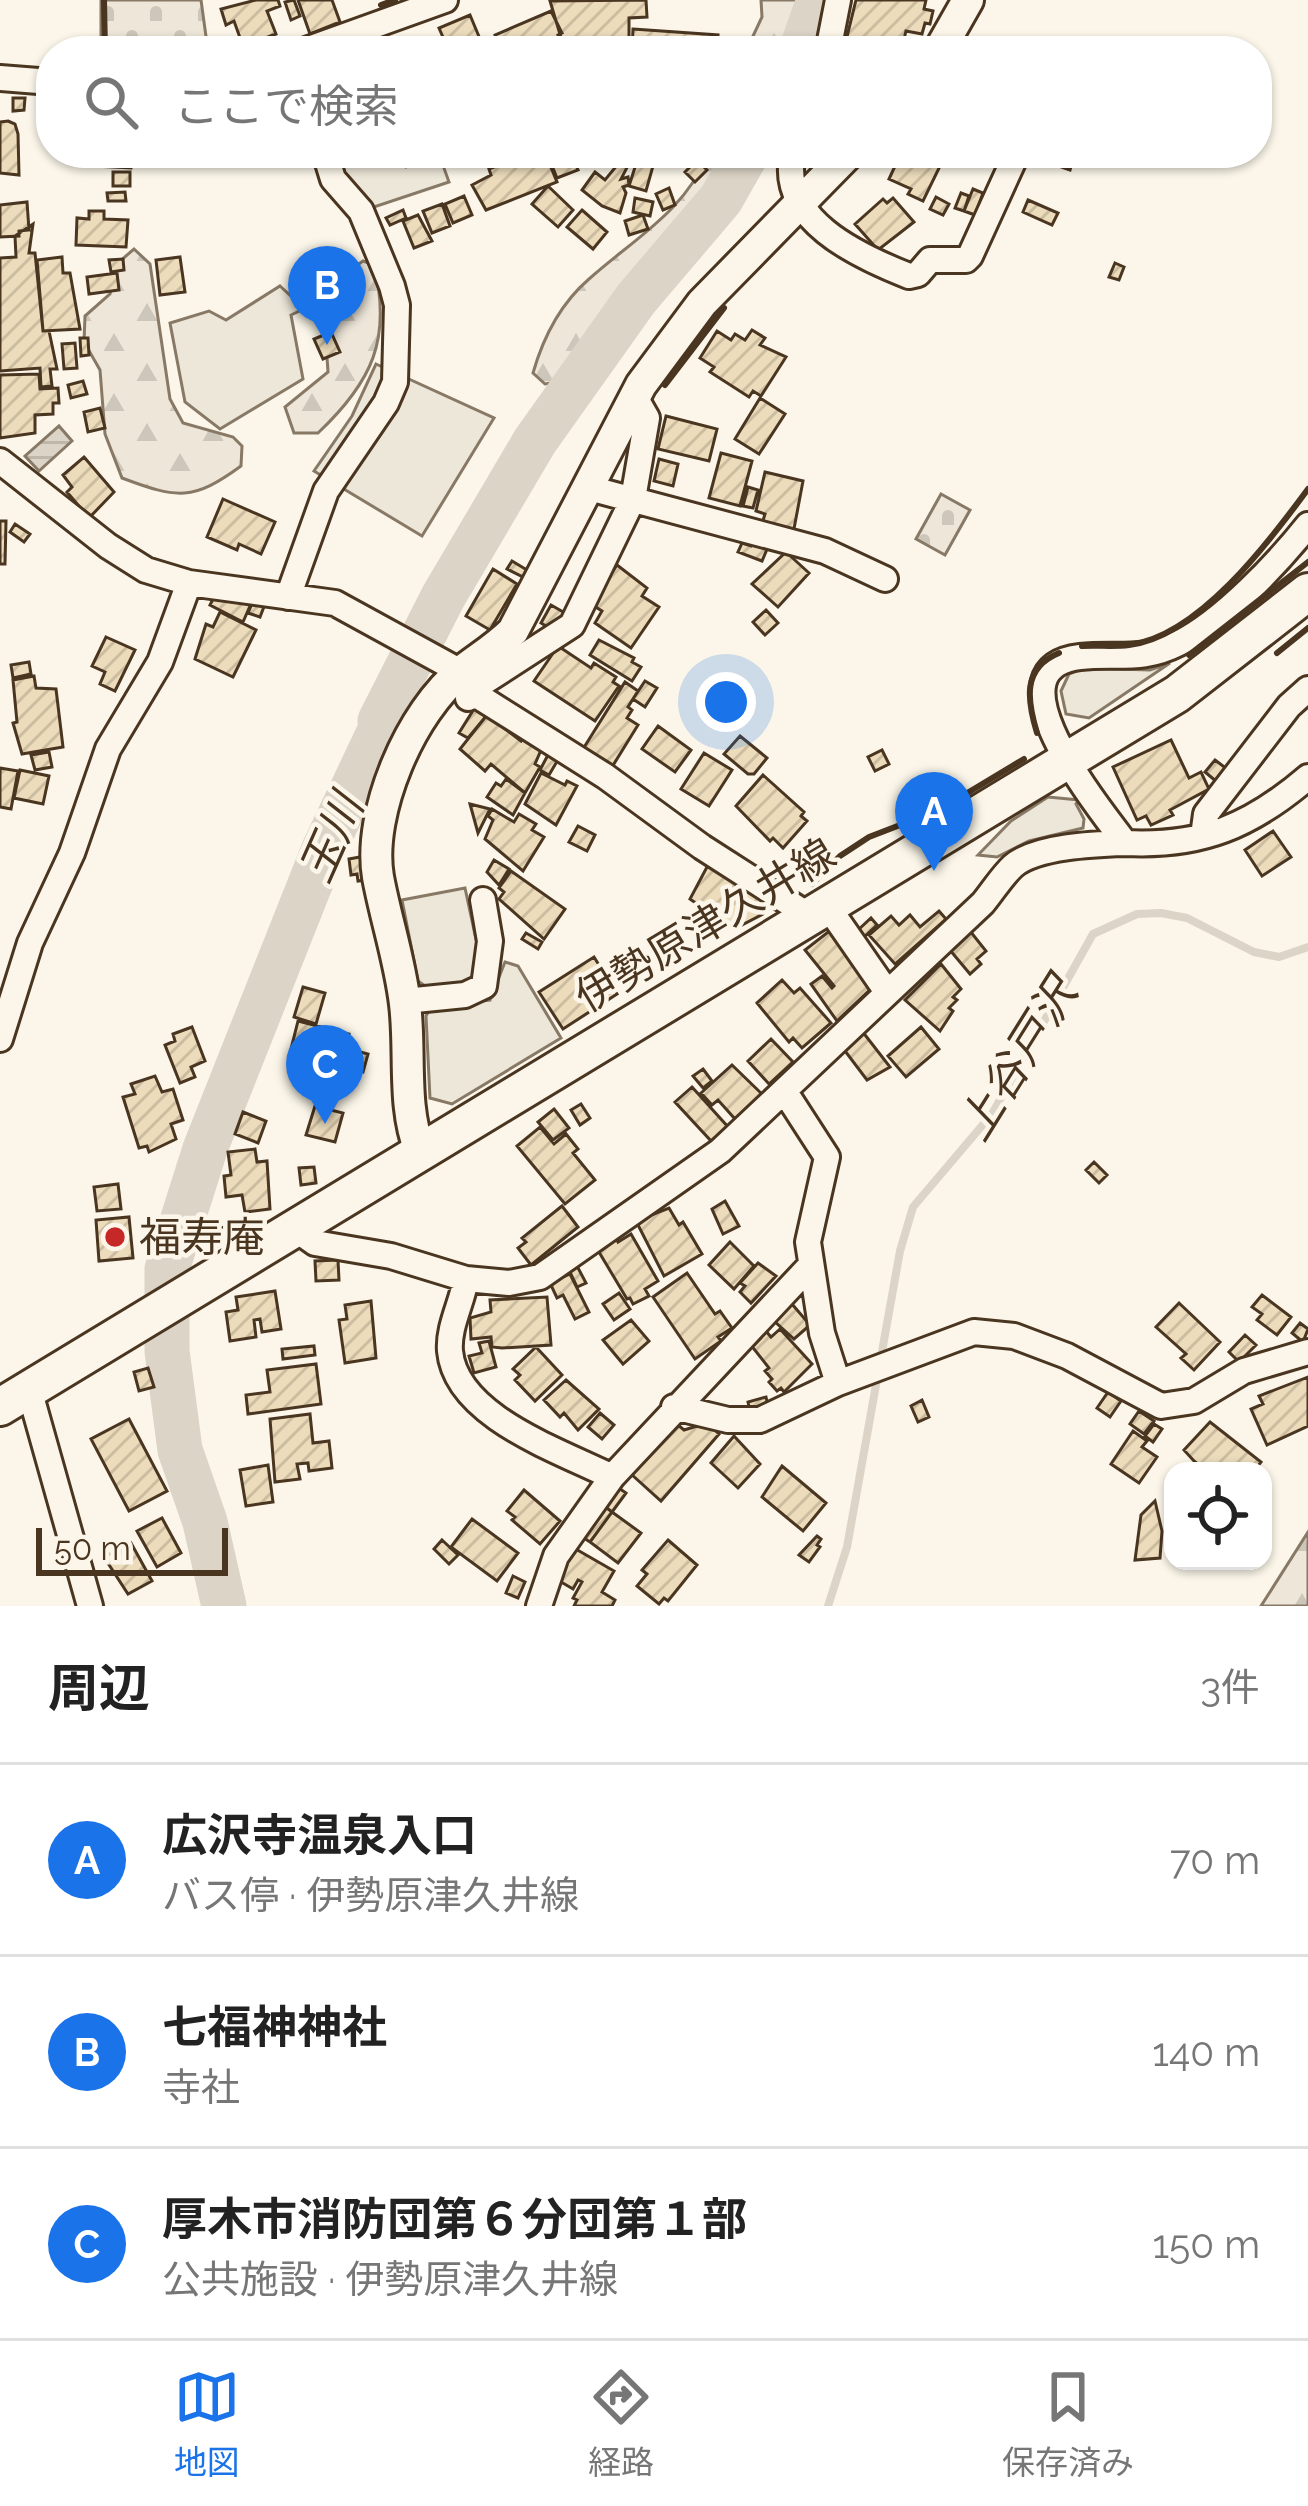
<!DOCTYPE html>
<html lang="ja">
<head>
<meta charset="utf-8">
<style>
  body { margin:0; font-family:Raleway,"Noto Sans JP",sans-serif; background:#f2f2f2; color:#222 }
  .controls { position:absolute; right:36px; bottom:36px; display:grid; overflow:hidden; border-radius:24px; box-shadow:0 3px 9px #0004 }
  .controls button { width:108px; height:108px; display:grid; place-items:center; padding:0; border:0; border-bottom:3px solid #e0e0e0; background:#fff; color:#222; font:60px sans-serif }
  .scale { position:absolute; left:36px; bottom:30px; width:192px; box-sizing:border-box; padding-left:12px; border:6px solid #4a3520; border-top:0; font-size:33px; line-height:42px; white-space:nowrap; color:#4a3520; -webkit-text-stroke:9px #fbf6e9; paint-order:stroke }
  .you { position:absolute; left:726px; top:702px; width:42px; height:42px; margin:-30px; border:9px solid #fff; border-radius:50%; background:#1a73e8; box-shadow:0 0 0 18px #1a73e833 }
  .badge { display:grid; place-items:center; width:78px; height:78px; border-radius:50%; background:#1a73e8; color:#fff; font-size:39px; font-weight:700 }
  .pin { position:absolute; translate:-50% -99px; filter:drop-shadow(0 3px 6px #0008) }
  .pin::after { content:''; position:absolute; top:63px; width:42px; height:36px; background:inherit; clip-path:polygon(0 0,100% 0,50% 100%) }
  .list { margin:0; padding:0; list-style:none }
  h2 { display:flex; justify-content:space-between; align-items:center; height:156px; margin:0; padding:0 48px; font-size:51px }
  h2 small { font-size:39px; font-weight:400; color:#767676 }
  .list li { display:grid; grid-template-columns:78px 1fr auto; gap:36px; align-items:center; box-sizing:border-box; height:192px; padding:0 48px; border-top:3px solid #e0e0e0 }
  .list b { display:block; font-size:45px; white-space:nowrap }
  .list p { margin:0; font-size:39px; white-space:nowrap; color:#767676 }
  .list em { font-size:39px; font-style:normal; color:#767676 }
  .icon { flex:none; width:66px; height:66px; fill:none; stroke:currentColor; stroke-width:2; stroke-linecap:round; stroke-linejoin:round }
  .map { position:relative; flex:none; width:1308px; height:1606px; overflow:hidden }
  .search { position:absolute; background:#fff; box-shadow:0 3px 9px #0004; left:36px; right:36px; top:36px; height:132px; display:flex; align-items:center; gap:30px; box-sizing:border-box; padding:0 42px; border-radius:48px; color:#767676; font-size:45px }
  .sheet { height:732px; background:#fff }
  nav { display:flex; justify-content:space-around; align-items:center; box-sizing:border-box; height:168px; border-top:3px solid #e0e0e0; background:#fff; font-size:33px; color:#767676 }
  nav a { display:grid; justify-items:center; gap:6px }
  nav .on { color:#1a73e8 }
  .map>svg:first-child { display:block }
  .forest { fill:url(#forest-firs); stroke:#887966; stroke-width:3 }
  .cemetery { fill:url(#cemetery-stones); stroke:#887966; stroke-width:3 }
  .parking { fill:#ede7d9; stroke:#887966; stroke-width:3 }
  .water { fill:url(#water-rules); stroke:#887966; stroke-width:3 }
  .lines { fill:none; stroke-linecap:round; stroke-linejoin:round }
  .stream { stroke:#dcd4c6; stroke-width:8 }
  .river { stroke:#dcd4c6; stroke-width:45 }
  .building { fill:url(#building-hatch); stroke:#4a3520; stroke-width:3 }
  .minor-casing { stroke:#4a3520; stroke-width:30 }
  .tertiary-casing { stroke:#4a3520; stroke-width:36 }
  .primary-casing { stroke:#4a3520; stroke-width:42 }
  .minor { stroke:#fbf6e9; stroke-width:24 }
  .tertiary { stroke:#fbf6e9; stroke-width:30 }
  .primary { stroke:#fbf6e9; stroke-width:36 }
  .wall { stroke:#4a3520; stroke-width:6 }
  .poi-dot { fill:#c62828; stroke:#fbf6e9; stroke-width:4.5 }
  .labels { text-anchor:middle; stroke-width:9; stroke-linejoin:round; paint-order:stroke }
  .street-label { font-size:42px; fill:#4a3520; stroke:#fbf6e9 }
  .poi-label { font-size:42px; fill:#4a3520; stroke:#fbf6e9; text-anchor:start }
  .water-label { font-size:45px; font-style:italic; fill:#4a3520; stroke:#fbf6e9 }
</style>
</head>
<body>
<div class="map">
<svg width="1308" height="1606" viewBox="0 0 1308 1606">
  <defs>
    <pattern id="forest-firs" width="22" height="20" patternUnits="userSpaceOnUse" patternTransform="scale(3)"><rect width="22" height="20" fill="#ede6d9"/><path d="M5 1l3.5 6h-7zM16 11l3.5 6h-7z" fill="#cdc6ba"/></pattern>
    <pattern id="cemetery-stones" width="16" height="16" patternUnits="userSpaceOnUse" patternTransform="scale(3)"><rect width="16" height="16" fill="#ede6d9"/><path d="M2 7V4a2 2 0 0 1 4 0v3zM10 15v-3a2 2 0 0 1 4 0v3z" fill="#cdc6ba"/></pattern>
    <pattern id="water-rules" width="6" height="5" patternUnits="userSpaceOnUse" patternTransform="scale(3)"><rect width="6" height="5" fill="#dcd4c6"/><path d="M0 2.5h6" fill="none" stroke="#beb7aa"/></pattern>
    <pattern id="building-hatch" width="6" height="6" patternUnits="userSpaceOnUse" patternTransform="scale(3)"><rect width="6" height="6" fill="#ecdcbc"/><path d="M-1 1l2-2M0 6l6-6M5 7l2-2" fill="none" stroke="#ccbda1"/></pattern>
  </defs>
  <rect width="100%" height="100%" fill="#fbf6e9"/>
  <path class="forest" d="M761,0H831L812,51H746L762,17Z
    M709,153H732L721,181L701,210L565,381L545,384L533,373C543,338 560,304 589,279C635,238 684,212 709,153Z
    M134,249L150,264L170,399L183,423L233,437L242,446L241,466C193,501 178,499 122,478L105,434L100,370L84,342L85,316L110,294L119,262Z
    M363,261L374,265C392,339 372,382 318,433H294L285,407L328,372C325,318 314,295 363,261Z
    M1308,1532V1606H1261Z"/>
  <path class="cemetery" d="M101,0H201L208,51H101Z
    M941,494L970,510L945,555L916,539Z"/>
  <path class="parking" d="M334,153H401L406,167L440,157L449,182L368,209L337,165Z
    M280,286L293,298L312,305L291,315L303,379L220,429L185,402L170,323L209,311L226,320Z
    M376,364L494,418L422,536L314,471L352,416Z
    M1170,663L1089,718L1066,714L1061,691L1069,674L1084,668L1150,670Z
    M1048,797L1079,800L1076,804L1084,819L1083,828L1029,841L997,857L978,855L1011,821Z
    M465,888L481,963L478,975L469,983L428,988L418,981L402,900Z
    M505,962L518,966L561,1038L452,1104L430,1098L426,1016L431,1007L490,1000Z"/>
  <path class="water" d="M59,426L72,441L39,471L25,456Z"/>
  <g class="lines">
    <path class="stream" d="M828,1606L847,1547L900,1251L913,1207L992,1114L1093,934L1137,914L1161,913L1187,918L1254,952L1279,957L1308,947"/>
    <path class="river" d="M801,51L819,0
      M224,1606L205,1522L180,1450L167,1351V1269L205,1149L324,849L382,726L380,721L443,597L535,441L636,299L721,199L747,153"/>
  </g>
  <path class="building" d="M256,0H278L280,6L267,11L276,34L243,46L234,21L226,25L221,9Z
    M294,0L300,16L291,20L285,2Z
    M298,0H332L340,22L310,34Z
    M646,0L647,17L629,18V51H565L550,1Z
    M856,0H926L924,9L933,11L930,24L925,23L922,34L906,31L901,51L844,49Z
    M551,11L562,33L558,35L565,51H500L495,35Z
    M470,15L485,51H449L439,28Z
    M633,29L718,35L717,51H632Z
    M13,98H25L24,110L13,111Z
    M8,121L15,124L18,134L19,175L0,173V122Z
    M95,153H132L131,168L95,166Z
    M529,153H545L557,182L486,210L472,185L491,175L489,169Z
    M556,153H571L578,170L557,178L548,156Z
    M627,153L634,154L621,179L628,177L629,185L623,187L626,193L620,213L602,206L582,190L595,172L605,180Z
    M702,153H720L711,166L699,158Z
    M901,153H923L942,162L923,201L908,194L911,189L889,179Z
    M1056,153H1075L1070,170L1053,164Z
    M697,160L707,170L695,182L685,172Z
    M637,161L653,166L646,191L629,186Z
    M113,172H130V186H113Z
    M548,186L573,210L558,227L532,204Z
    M669,188L675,205L663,210L656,194Z
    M973,189L983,193L975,215L964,211Z
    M125,192L126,201H108L107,193Z
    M961,193L969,196L964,211L955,208Z
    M464,196L472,215L453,223L445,204Z
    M936,197L949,204L943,215L930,209Z
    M635,198L653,202L650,216L633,212Z
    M893,198L914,222L878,250L855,224L883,199L887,203Z
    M1028,200L1058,213L1052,225L1023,212Z
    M27,202L29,230L19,231V236L0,237V205Z
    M442,204L450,226L432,233L423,211Z
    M403,210L406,218L390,225L386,218Z
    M582,210L607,232L593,249L567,227Z
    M89,211H104V219L128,220L126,247L76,245L77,218L89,219Z
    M418,215L432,241L414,248L403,221Z
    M643,215L648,229L629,235L625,221Z
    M33,224L29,253H35L43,331H49L57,369H50L52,386L41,387L40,368L0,371V258L16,257L15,236Z
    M62,257L63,273H70L80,329L43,331L37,260Z
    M180,257L185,292L160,295L156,260Z
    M123,259L124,270L111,272L109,260Z
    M1115,263L1124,267L1119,280L1109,277Z
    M117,273L119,290L89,294L87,277Z
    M752,330L765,338L760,345L786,357L761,396L753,391L749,397L710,372L714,367L700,358L717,331L731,340L735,334L745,340Z
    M331,332L340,352L323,359L314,339Z
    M80,338H88L89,355L81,356Z
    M75,343L77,368L64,369L62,344Z
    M39,374L40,389L58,388L59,403H53V414L35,415V433L0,438V375Z
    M83,381L87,394L71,398L68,385Z
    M760,398L785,414L759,454L735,439Z
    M100,408L105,428L88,432L84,412Z
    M666,416L717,429L709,461L658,449Z
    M721,453L752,461L740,506L709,498Z
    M84,457L114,492L89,518L67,492L72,487L63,475Z
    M659,459L678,464L673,486L654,481Z
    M765,472L803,481L793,534L762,524L765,514L756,511Z
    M748,487L758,490L753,508L743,506Z
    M223,499L275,522L261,554L239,544L237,550L207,537Z
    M0,521H6L5,564H0Z
    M15,524L30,534L24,542L10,532Z
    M755,536L770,542L762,561L738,552L742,543L751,546Z
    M786,552L809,573L778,607L752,584Z
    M512,561L527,570L523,577L507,569Z
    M617,565L647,588L642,596L659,607L631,648L595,623L602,611L591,604Z
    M493,569L517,584L490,630L466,616Z
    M216,593L253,599L243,622L210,605Z
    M254,599L265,604L260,617L248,613Z
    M551,605L565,613L554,631L541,623Z
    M766,610L778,623L765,635L753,622Z
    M220,612L256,630L233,677L195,659L206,624L213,627Z
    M106,637L135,650L115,691L100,684L105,672L92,666Z
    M599,640L634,658L632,662L641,667L632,681L590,655Z
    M558,646L591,668L594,663L616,677L613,682L619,686L595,721L534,681Z
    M29,662L31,674L13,678L11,665Z
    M34,676L36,688L56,689L63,747L22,754L13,723L17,722L13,680Z
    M645,681L657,688L645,707L633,699Z
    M625,682L638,691L628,707L632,710L627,718L638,725L612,767L583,749Z
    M474,709L487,715L468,738L459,733Z
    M487,715L521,741L524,736L541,750L535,764L540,767L525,793L491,764L485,771L460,749Z
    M658,726L691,750L675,772L642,749Z
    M740,736L767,758L754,774H748L724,754Z
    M1171,740L1189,778L1201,772L1209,789L1170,810L1173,815L1151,825L1146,816L1137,820L1113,767Z
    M882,750L889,764L875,771L868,757Z
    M49,752L52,767L35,770L31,755Z
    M549,753L559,758L549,775L540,770Z
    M704,753L732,770L709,806L681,789Z
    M1215,760L1227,769L1217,782L1205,772Z
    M0,768L18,771L11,809L0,807Z
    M20,770L49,776L43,804L14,798Z
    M541,773L565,785L567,781L577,786L556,825L525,804Z
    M763,775L804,812L801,816L807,821L783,848L773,838L770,841L736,806Z
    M506,779L525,793L513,815L487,797L496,783L501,786Z
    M470,804L490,809L478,833Z
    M492,809L514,822L519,814L536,824L532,830L544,837L523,871L485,839L493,820L488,816Z
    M578,826L595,835L587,851L569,842Z
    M1273,831L1291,857L1262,876L1245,850Z
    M365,856L367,880L358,881L357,874L351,875L349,859Z
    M494,860L509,869L499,885L487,872Z
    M708,865L769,903L763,914L740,926L734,922L730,927L690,899Z
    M511,871L565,909L544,939L499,899L504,892L499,888Z
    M939,911L946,919L895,964L869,935L891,916L899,925L910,915L920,927Z
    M871,918L877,925L863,938L857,931Z
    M832,929L876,984L837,1021L811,984L822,976L832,988L834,986L805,950Z
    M970,931L986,951L977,959L981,964L970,974L949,949Z
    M526,933L542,942L538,949L522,939Z
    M594,957L617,994L563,1029L539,992Z
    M941,964L961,989L953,997L957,1000L949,1008L953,1011L940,1031L905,1000Z
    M782,980L794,993L800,988L831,1023L802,1048L793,1038L789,1042L757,1003Z
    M303,987L325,993L316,1024L294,1017Z
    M298,1021L349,1034L340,1066L290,1053Z
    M192,1027L205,1061L191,1067L195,1077L180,1083L165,1045L175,1041L173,1034Z
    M921,1027L939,1049L906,1077L888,1056Z
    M862,1031L890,1067L867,1080L842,1047Z
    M771,1039L793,1062L769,1084L748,1061Z
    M349,1049L368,1054L363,1072L344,1067Z
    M732,1065L763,1095L736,1120L718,1100L712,1105L701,1093Z
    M703,1069L712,1081L703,1088L693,1076Z
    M155,1076L162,1092L173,1089L183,1120L171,1124L176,1139L149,1152L147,1146L139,1148L123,1097L135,1094L131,1084Z
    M692,1087L729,1128L713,1143L675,1102Z
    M581,1104L590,1118L580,1125L571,1110Z
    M315,1106L343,1113L335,1142L306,1135Z
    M554,1109L569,1128L553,1140L538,1122Z
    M243,1112L266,1121L258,1143L235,1134Z
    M540,1127L554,1144L566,1134L578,1149L573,1153L595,1180L565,1204L517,1146Z
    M255,1149L257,1162L267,1161L270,1209L245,1212L242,1195L226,1197L224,1176L231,1175L228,1152Z
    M1094,1162L1107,1175L1099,1183L1086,1170Z
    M314,1167L316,1183L301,1185L299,1168Z
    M118,1184L121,1209L97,1211L94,1187Z
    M725,1201L739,1226L723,1234L712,1209Z
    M562,1206L578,1227L531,1265L518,1248L526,1242L522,1238Z
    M669,1208L679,1225L683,1222L702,1254L664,1276L636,1221Z
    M129,1217L133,1258L99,1261L96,1220Z
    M227,1225L234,1236L214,1248L207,1237Z
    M631,1234L658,1281L645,1289L649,1296L633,1304L630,1298L627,1299L596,1247L615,1236L618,1242Z
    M730,1242L754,1266L734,1289L709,1265Z
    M338,1260L339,1280L316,1281L315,1261Z
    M758,1263L776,1276L751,1303L740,1292L745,1286L740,1283Z
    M577,1266L586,1283L577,1287L569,1270Z
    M687,1273L715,1314L720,1311L732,1328L718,1337L721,1341L695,1359L653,1297Z
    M570,1274L589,1312L575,1319L563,1295L557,1298L550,1283Z
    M275,1291L281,1329L262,1332L260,1319L254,1320L256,1337L230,1341L226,1312L238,1310L236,1297Z
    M619,1293L630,1309L614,1320L603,1304Z
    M1262,1295L1291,1317L1277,1335L1257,1320L1262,1314L1252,1307Z
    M547,1297L551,1345L502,1348L492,1347L491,1337L471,1339L470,1318L491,1312L490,1300Z
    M371,1301L376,1358L345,1363L339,1320L347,1319L345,1305Z
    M1179,1303L1220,1342L1194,1370L1181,1358L1186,1354L1156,1327Z
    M792,1304L810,1325L794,1339L773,1320Z
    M631,1320L649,1341L623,1364L603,1340Z
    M1300,1323L1308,1329L1303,1342L1292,1333Z
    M780,1329L812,1364L784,1392L781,1388L777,1391L769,1382L772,1379L765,1371L769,1368L750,1344L765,1330L771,1337Z
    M1245,1335L1256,1345L1239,1362L1229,1352Z
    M489,1341L496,1367L474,1373L469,1356L482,1353L479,1343Z
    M314,1346L315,1355L283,1359L282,1349Z
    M536,1347L562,1375L535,1401L515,1380L520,1375L513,1369Z
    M316,1364L321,1404L248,1414L246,1395L270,1392L267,1370Z
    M148,1368L154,1387L139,1391L134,1372Z
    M1308,1377V1426L1267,1445L1251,1409L1263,1404L1259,1396Z
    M566,1380L599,1409L578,1430L564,1413L560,1417L544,1400Z
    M1108,1392L1121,1401L1110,1417L1097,1408Z
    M766,1397L768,1406L750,1411L748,1402Z
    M922,1400L929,1417L918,1422L911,1406Z
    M1139,1411L1154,1421L1144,1434L1130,1424Z
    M600,1413L614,1425L602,1439L588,1427Z
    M310,1414L313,1443L329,1441L332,1468L309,1471L308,1463L297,1464L300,1479L275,1482L270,1419Z
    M129,1419L167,1491L129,1511L91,1439Z
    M1210,1422L1261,1462L1254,1471H1206L1194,1461L1184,1450Z
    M707,1423L719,1434L661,1501L631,1474L677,1424L684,1430Z
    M1154,1424L1162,1429L1153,1442L1145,1436Z
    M1133,1431L1147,1441L1142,1447L1157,1457L1139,1483L1111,1464Z
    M734,1436L760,1464L738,1488L711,1463Z
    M268,1465L273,1502L246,1506L240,1470Z
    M782,1466L826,1503L803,1531L762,1497Z
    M616,1486L626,1493L612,1512L603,1505Z
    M524,1490L560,1521L540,1544L512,1520L515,1517L507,1511Z
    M1155,1501L1162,1531L1160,1558L1135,1560L1141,1515Z
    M603,1505L612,1512L590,1542L581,1536Z
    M612,1512L641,1533L618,1563L590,1542Z
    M162,1518L181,1553L157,1567L137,1531Z
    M472,1519L518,1553L497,1581L451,1547Z
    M817,1536L821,1539L817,1545L820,1547L809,1562L799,1555Z
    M442,1540L458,1555L449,1564L434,1549Z
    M668,1540L697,1565L668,1601L664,1598L659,1604L637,1586L647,1574L642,1570Z
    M131,1543L152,1581L128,1594L104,1557Z
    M574,1548L614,1571L602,1592L615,1600L612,1606H574L577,1600L573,1598L582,1582L578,1580L573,1589L556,1579Z
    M513,1576L525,1582L518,1598L506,1593Z"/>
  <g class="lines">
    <defs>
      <path id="minor" d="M303,51L445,0
        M828,51L838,0
        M0,78L51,82
        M793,153C777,219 858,256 909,276L918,274L930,260H966L970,256L1017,153
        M0,461L108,546L146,570L189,583L335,603L461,672L470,691L605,776L702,847L808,915
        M589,488L825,551L885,579
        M1308,525C1277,564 1223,621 1179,643C1142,662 1118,653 1080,657C983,668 1102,811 1125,843C1201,847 1251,826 1308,777
        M288,597L326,491L386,403L395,382L397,305L392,286L361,211L333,179L325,153
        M468,698L470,691L572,625L633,499L647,418L635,397
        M1203,836L1206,814L1289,706L1308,689
        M826,904L887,992
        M405,1001L465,995L484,986L490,941L483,900
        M0,1039L30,943L72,853L108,749L160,662L189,583
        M785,1092L827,1157L808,1242L822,1333L838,1383
        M294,1228L315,1243L391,1256L466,1279L509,1283L540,1277L720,1151L983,903C993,891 1002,876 1013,866C1036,846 1096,844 1125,843
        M466,1279C462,1303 448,1327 450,1351C456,1417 561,1451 612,1477
        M29,1389L90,1606
        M674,1407L728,1420H760L838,1383L974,1332L1014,1336L1067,1356L1161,1406L1194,1401L1244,1371L1308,1352
        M539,1606L556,1556L612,1477L809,1267"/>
      <path id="tertiary" d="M939,51L968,0
        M420,1151C402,1106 411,1052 405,1004C400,961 386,920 378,877C367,813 411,711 462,671C480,657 497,647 513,631L641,385L702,303L849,153"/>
      <path id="primary" d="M0,1407L1177,694L1308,592"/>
    </defs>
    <use href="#minor" class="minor-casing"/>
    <use href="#tertiary" class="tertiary-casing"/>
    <use href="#primary" class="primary-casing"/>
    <use href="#minor" class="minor"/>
    <use href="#tertiary" class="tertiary"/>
    <use href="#primary" class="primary"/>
    <path class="wall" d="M104,0L105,51
      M381,5L395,0
      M665,385L724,308
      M1082,646C1097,645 1114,647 1129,645C1198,637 1269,542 1308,489
      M1277,653L1308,628
      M1189,655L1308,562
      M1037,733C1027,700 1022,668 1059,653
      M812,884L840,856L869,837L939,810L1024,759"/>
  </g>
  <circle class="poi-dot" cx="115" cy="1237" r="12"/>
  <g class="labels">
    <g class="street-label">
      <text transform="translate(705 925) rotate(-31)" y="15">伊勢原津久井線</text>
    </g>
    <g class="poi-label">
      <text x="139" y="1252">福寿庵</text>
    </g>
    <g class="water-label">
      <text transform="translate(331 838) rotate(-66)" y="16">玉川</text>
      <text transform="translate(1017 1059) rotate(-58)" y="16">上谷戸沢</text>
    </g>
  </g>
</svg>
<div class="controls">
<button><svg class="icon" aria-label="locate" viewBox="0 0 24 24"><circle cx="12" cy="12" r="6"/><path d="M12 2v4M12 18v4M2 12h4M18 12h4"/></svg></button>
</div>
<div class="scale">50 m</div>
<div class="you"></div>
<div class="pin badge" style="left:934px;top:871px">A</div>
<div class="pin badge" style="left:327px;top:345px">B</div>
<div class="pin badge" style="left:325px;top:1124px">C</div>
<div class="search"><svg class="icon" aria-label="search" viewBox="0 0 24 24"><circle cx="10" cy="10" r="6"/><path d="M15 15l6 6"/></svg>ここで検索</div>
</div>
<section class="sheet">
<h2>周辺<small>3件</small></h2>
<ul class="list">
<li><span class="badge">A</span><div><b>広沢寺温泉入口</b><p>バス停 · 伊勢原津久井線</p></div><em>70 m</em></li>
<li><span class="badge">B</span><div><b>七福神神社</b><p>寺社</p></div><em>140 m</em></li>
<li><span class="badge">C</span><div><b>厚木市消防団第６分団第１部</b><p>公共施設 · 伊勢原津久井線</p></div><em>150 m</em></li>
</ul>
</section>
<nav>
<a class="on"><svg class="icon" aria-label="map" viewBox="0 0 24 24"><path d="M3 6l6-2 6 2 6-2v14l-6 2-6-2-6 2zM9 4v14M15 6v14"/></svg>地図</a>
<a><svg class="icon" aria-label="directions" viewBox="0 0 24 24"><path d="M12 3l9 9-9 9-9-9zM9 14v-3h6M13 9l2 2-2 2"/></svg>経路</a>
<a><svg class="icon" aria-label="saved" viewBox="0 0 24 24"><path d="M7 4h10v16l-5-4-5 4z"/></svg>保存済み</a>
</nav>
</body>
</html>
